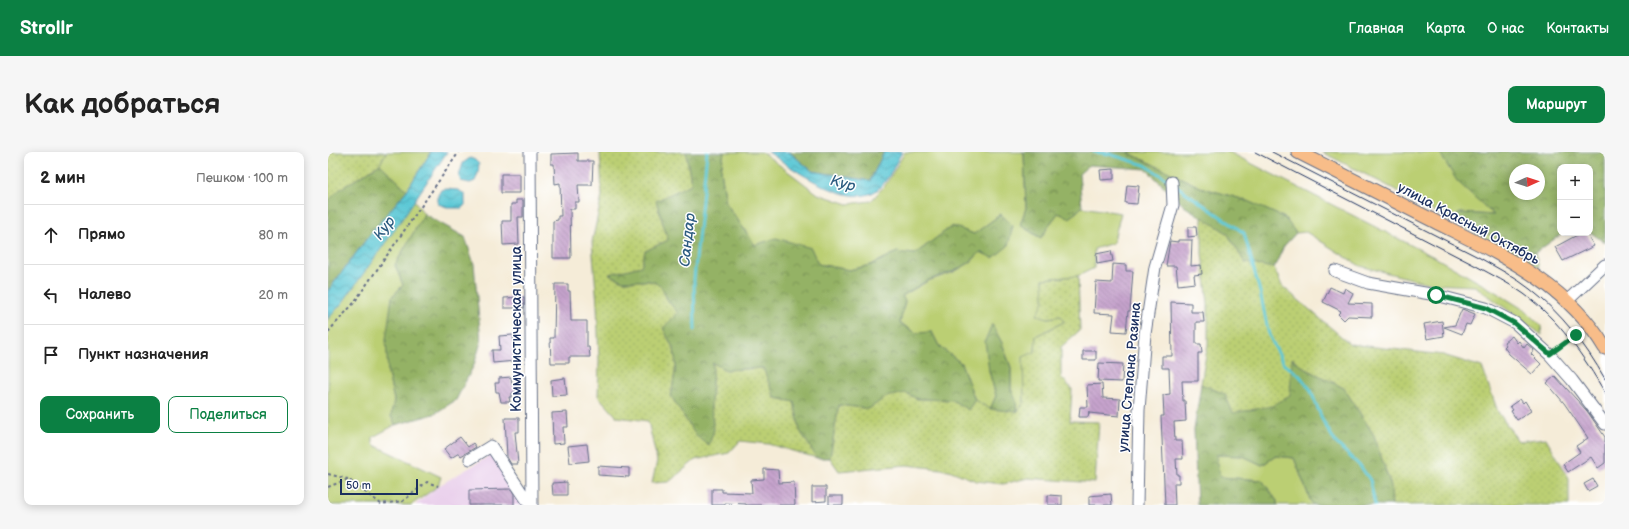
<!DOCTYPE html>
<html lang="ru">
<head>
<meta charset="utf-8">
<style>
  body { margin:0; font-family:"Balsamiq Sans",sans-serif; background:#f6f6f6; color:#222 }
  .controls { position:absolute; right:12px; top:12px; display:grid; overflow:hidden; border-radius:8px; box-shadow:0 2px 10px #0003 }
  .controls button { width:36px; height:36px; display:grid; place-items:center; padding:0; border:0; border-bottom:1px solid #e0e0e0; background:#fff; color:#222; font:20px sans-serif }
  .compass { position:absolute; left:1181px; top:12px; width:36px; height:36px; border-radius:50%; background:#fff; box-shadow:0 2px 10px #0003; rotate:87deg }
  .scale { position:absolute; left:12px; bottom:10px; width:78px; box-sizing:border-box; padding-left:4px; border:2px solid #1b2f5e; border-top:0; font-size:11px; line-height:14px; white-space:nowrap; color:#1b2f5e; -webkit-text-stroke:3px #fff; paint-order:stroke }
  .stop { position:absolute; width:12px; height:12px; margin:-9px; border:3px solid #0b8043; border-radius:50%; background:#fff }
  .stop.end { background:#0b8043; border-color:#fff; box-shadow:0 1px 4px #0008 }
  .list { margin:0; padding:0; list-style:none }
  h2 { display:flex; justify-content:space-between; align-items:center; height:52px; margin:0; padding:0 16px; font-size:17px }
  h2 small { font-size:13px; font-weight:400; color:#767676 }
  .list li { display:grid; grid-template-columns:26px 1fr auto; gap:12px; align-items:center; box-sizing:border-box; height:60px; padding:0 16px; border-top:1px solid #e0e0e0 }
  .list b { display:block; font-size:15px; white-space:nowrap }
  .list em { font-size:13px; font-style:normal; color:#767676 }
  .actions { display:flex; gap:8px; padding:12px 16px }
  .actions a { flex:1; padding:9px 0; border:1px solid #0b8043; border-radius:8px; text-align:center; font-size:14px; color:#0b8043 }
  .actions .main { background:#0b8043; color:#fff }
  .icon { flex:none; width:22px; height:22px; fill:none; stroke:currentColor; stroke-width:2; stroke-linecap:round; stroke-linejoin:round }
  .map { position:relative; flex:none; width:1277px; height:353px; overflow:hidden; border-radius:8px }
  header { display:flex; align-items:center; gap:24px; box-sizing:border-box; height:56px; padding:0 20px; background:#0b8043; color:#fff }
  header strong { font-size:19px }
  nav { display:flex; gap:22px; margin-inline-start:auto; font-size:14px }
  .intro { display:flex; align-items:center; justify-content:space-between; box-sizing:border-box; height:96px; padding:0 24px }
  h1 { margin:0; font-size:28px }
  .button { padding:10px 18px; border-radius:8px; background:#0b8043; color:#fff; font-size:14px; font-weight:700 }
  main { display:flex; gap:24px; padding:0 24px }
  aside { flex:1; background:#fff; border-radius:8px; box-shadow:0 2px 10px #0003 }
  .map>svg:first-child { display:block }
  .built { fill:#ead1ec }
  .grass { fill:#bbcf73; stroke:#6b7f68 }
  .forest { fill:url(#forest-crowns); stroke:#587062; fill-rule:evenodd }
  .garden { fill:url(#garden-dots); stroke:#6b7f68 }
  .water { fill:url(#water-waves); stroke:#3c7c9a }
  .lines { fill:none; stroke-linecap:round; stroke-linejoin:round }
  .stream { stroke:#5cc8d5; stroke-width:3 }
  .building { fill:url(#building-back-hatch) }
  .minor-casing { stroke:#677189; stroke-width:13 }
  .major-casing { stroke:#677189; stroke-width:15 }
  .path { stroke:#677189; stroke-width:2; stroke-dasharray:3 3; stroke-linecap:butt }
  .minor { stroke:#fff; stroke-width:11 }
  .major { stroke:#f8bd89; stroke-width:13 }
  .tram { stroke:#1b2f5e; stroke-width:1 }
  .route { stroke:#0b8043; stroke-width:5 }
  .labels { text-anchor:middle; stroke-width:3; stroke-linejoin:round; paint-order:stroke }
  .street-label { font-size:14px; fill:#1b2f5e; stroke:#fff }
  .water-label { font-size:15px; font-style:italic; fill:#2e5d82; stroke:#fff }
</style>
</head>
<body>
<header>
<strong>Strollr</strong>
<nav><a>Главная</a><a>Карта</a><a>О нас</a><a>Контакты</a></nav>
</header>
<div class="intro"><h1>Как добраться</h1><a class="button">Маршрут</a></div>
<main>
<aside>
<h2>2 мин<small>Пешком · 100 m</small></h2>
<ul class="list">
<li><svg class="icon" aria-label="ahead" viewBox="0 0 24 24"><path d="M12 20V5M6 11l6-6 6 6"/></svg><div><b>Прямо</b></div><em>80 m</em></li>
<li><svg class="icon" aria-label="left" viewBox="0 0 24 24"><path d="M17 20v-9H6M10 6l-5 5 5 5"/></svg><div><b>Налево</b></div><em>20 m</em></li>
<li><svg class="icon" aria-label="arrive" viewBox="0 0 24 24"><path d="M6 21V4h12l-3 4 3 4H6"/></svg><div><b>Пункт назначения</b></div></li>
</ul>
<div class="actions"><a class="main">Сохранить</a><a>Поделиться</a></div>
</aside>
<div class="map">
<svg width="1277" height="353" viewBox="0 0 1277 353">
  <defs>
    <pattern id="forest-crowns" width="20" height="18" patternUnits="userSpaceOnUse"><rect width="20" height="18" fill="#94b265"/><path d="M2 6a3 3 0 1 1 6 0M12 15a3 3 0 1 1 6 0" fill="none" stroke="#789156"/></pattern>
    <pattern id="garden-dots" width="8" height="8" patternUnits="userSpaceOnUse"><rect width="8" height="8" fill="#bbcf73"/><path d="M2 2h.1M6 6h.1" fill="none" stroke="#a0b266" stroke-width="1.8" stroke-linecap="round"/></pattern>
    <pattern id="water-waves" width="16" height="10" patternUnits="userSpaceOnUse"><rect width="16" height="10" fill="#5cc8d5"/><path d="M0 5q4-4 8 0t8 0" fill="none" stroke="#4ba3b0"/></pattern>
    <pattern id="building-back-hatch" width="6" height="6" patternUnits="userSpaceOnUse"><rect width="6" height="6" fill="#c6a3cc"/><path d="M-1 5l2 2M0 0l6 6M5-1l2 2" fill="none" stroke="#a085a9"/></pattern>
  </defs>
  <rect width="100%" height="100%" fill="#fff"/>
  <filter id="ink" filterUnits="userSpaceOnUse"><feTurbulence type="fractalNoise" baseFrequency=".025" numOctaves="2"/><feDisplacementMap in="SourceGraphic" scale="8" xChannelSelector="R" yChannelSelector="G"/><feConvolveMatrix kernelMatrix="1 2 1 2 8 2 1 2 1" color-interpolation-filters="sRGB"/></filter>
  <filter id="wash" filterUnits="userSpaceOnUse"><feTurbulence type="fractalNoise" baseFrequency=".012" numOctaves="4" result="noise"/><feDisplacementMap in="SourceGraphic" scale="16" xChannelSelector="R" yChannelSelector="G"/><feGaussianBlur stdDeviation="0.9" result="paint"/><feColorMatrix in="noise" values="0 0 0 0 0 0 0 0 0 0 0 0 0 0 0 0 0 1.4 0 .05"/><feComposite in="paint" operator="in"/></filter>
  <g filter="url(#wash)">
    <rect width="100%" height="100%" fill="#f5ecd8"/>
    <path class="built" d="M163,303L196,353H87L110,334Z"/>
    <path class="grass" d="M58,0H103L79,38L96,62L67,113L75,133L64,145L63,158L60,222L66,248L63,264L67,273L45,285V291L48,294L113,325L110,334L83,353H0V139L40,85L78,38L52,12Z
      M396,0H434L490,42L520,52L543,49L558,32L577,0H694L696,1L698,56L692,73L712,86L730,61L742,66L754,55L793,61L785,91L766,97V116L750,124L715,127L720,166L733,164L736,170L708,184L707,200L696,240V251L689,260L688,249L683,237V215L674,191L664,173L661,219L668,244L662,257L647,248L633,211L611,194L604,180L588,181L572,171L577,149L574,144L600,129L626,120L643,110L652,100L673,62L646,82L624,74L587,102L569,101L543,113L521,118L490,112L427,93L398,51L393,18Z
      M799,0H901L1110,107L1166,139L1198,159L1213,174L1214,183L1147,134L1104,132L1032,114L978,80L968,81L956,66L917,48L872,35Z
      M994,0H1111L1130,29L1166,63L1131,61L1127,67L1152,79L1207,101L1211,116L1064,36Z
      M888,303L915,304L934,313L948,304L966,306L983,350L986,353H949V349L934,328L892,325Z"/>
    <path class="forest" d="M358,0H396L393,18L398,51L427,93L448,86L483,96L490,112L521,118L543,113L569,100L587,102L624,74L646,82L673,62L685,74L680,94L665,106L652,100C637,118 622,120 601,128C592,132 583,139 574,144L577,149L572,171L588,181L604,180L611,194L633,211L647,248L640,258L624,248L589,247L578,241L558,245L541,257L511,253L502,306H489L472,279L466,250L447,246L435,216L398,218L385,211L383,255L386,278L381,293L368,285L343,244L348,213L346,198L335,176L350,161L340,149L332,133L322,129H295L281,122L313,114L317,99L340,88L328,49L363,32Z
      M461,0H556L542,29L484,19Z
      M694,0H799L872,35L917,48L957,66L968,81L956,94L946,116L917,111L899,81L856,54L818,17L761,13L751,22L754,55L742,66L730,61L713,86L692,73L698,56L696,1Z
      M1111,0H1277V91L1262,80V15H1232V81H1235L1207,101L1152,79L1127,67L1131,61L1166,63L1129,29ZM1187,18H1211V42H1187Z
      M52,12L79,38L40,85L0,139V49L12,37Z
      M96,62L137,85L146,112L153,190L146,213L128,248L106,262L67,273L63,264L66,248L60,222L58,187L64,145L75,133L67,113Z
      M664,172L674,191L683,216V237L688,249L689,260L662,257L668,244L661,219L657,189Z
      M963,206L978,217L1016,236L1046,283L1063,334L1064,353H986L983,350L966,306L948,304L934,313L915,304L888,303L892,325L934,328L949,349V353H869L866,278L873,232L897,242Z"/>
    <path class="garden" d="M0,0H58L52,12L12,37L0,49Z
      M272,0H358L363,32L328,49L340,88L317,99L313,114L281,122L295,129H322L332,133L340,149L350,161L335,176L346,198L348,213L343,244L368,284L381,293L386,278L383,255L385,211L398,218L435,216L447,246L466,250L472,279L489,306L440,292L412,289L401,301L367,308L341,330L324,331L329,309L320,269L289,265L270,244L271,209L269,152L264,90L274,44Z
      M874,65L899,81L917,111L946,116L954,134L1022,192L1115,203L1154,215L1170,260L1190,289L1218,286L1241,326V353H1064L1063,334L1046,283L1016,236L978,217L964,206L962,243L944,254L905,261L897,242L873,232L880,191V151L874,101Z
      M750,124L752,178L733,195V225L744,237L742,269L771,270L767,331L700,326L675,332L648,329L621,318L579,313L511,319L502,306L511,253L541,257L558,245L578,241L589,247L624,248L640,258L647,248L662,257L689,260L696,251L695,205L707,200L708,184L736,170L733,164L720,166L709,163L716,149L715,127Z"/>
    <path class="water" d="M103,0H119L68,76L15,150L0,167V139L40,85L79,38Z
      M440,0H461L484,19L542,29L556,0H574C567,12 560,30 549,38C521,59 463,15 440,0Z
      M142,6L147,8L151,12L150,21L147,29L142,31L133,29L131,24L135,11Z
      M117,37L130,38L137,42V53L134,56H122L110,52V43L113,38Z"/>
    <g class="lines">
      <path class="stream" d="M766,0L781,2L817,13L842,29
        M847,33L916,81L932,140L941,183L955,211L971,223L982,237L995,269L1008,291L1033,315L1042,328L1047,353
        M367,178L366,127L379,0"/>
    </g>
    <g id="blocks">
      <path class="building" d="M250,1V9H265L264,33H250L251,50H247V57H242L243,106H225V69L230,68V64H233L232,31L227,32L226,12H223V2Z
        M786,17V27L773,28L772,18Z
        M173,22H192V41H173Z
        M799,33L811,34L809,52L797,51Z
        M188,48H195V65H190L191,92L175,93L174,69H183V52H188Z
        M860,75H868L869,84L860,85Z
        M1253,81H1258L1266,94L1235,109L1227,95Z
        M850,88H864L863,114L873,113L874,122L866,123L867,131L850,133L848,114H838L842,89L850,90Z
        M783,99L785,109L769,112L768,102Z
        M785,112L798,113V119H805L802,159H800L798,180L784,179L786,162L766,161L768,130L784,131Z
        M227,132H240V139H242L243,169H259V195H261L262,205H241V211H223L222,186H226Z
        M1002,135L1015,141L1017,136L1025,141L1020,151L1044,152V165L1020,164L1016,168L1010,162L1013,159L995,150Z
        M196,145V156H176V146Z
        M843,150L863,151V160H875L876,170H868V192H873L874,201H870V229H854L855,249H857L858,269L846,270L847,289H854L855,307H848L849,323H851V331H846L847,353H837L833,264H836L835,243L842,242L841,216H834V204H844Z
        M1134,157L1147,162L1142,173L1138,172L1134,182L1116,175L1127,173Z
        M1114,169L1116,184L1099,187L1096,172Z
        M185,183L188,209L165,211L164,198H172L171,184Z
        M1184,184L1189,191L1191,189L1196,196L1199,192L1206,198L1203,202L1213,212L1204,222L1181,202L1176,195L1178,193L1176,190Z
        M755,199H768V208H755Z
        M771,211L795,212L794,230L770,229Z
        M1227,224L1259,259L1277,285V311L1270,316L1263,305L1240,320L1235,312L1252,300L1248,294L1260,286L1236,251L1219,231Z
        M183,225L184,233H187L188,240L184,241V245H181L182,250H173L171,240H168L167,231H171V226Z
        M237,226L239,243L224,244L223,228Z
        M774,232L775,246L792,247L791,264L761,261V259L760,265H751L752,255H760L759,233Z
        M1192,247L1195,251L1197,249L1203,259L1189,268L1183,259L1185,258L1182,254Z
        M239,260L240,275H235L236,291L225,292L224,261Z
        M177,266H191V280H187L190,312H183L179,305Z
        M132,285L140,295L145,291L148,295L133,304L131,301L123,306L116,297Z
        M259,292L261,309L242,311L240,294Z
        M270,314L301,316V325L270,323Z
        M436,317L450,318L451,331L466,330L467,353H418V352L397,351V353H384V337H394V340L424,341L423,328L436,327Z
        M1265,327L1269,334L1260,339L1256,332Z
        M239,330V343H225L224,331Z
        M484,335H498V349L484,350Z
        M183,337L186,342V353H141V338Z
        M783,342L784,353H761V344Z
        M720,343L734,344V353H720Z
        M501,344H515V353H501Z"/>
    </g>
  </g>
  <g filter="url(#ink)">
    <use href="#blocks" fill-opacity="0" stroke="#677189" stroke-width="1"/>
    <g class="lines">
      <defs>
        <path id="minor" d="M202,0L204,353
          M1007,119L1040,131L1108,143L1158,156L1187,171L1222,203L1244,228L1277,272
          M1239,149L1277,113
          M142,307L163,294L202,353
          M809,353L811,258L817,182L827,115L845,53L844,30"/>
        <path id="major" d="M970,0C1016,23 1061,46 1106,69C1171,102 1238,130 1277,196"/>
      </defs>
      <use href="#minor" class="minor-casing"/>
      <use href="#major" class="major-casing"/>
      <path class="path" d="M0,180L25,152L131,0
        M1229,197L1253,180
        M0,322L20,327
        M0,335L20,327L53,352L75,349L99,330L110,334"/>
      <use href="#minor" class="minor"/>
      <use href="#major" class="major"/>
      <path class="tram" d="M927,0L1148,114C1164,123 1181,131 1196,142C1230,167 1256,204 1277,241
        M944,0L1152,106C1169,116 1187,125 1202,137C1233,161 1258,193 1277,227"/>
    </g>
  </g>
  <g class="lines" filter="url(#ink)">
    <path class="route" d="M1108,143L1158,156L1186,171L1222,202L1248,183"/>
  </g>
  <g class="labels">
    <g class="street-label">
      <text transform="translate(1141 71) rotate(28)" y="5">улица Красный Октябрь</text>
      <text transform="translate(188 177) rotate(-90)" y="5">Коммунистическая улица</text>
      <text transform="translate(801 225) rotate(-85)" y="5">улица Степана Разина</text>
    </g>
    <g class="water-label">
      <text transform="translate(515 31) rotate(15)" y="5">Кур</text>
      <text transform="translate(56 76) rotate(-53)" y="5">Кур</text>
      <text transform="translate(359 88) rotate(-84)" y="5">Сандар</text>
    </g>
  </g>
</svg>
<div class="controls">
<button>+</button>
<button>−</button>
</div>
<svg class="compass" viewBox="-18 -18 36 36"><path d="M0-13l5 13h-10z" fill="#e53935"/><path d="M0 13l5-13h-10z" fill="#767676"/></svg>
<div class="scale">50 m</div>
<div class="stop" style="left:1108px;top:143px"></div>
<div class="stop end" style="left:1248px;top:183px"></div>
</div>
</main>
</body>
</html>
